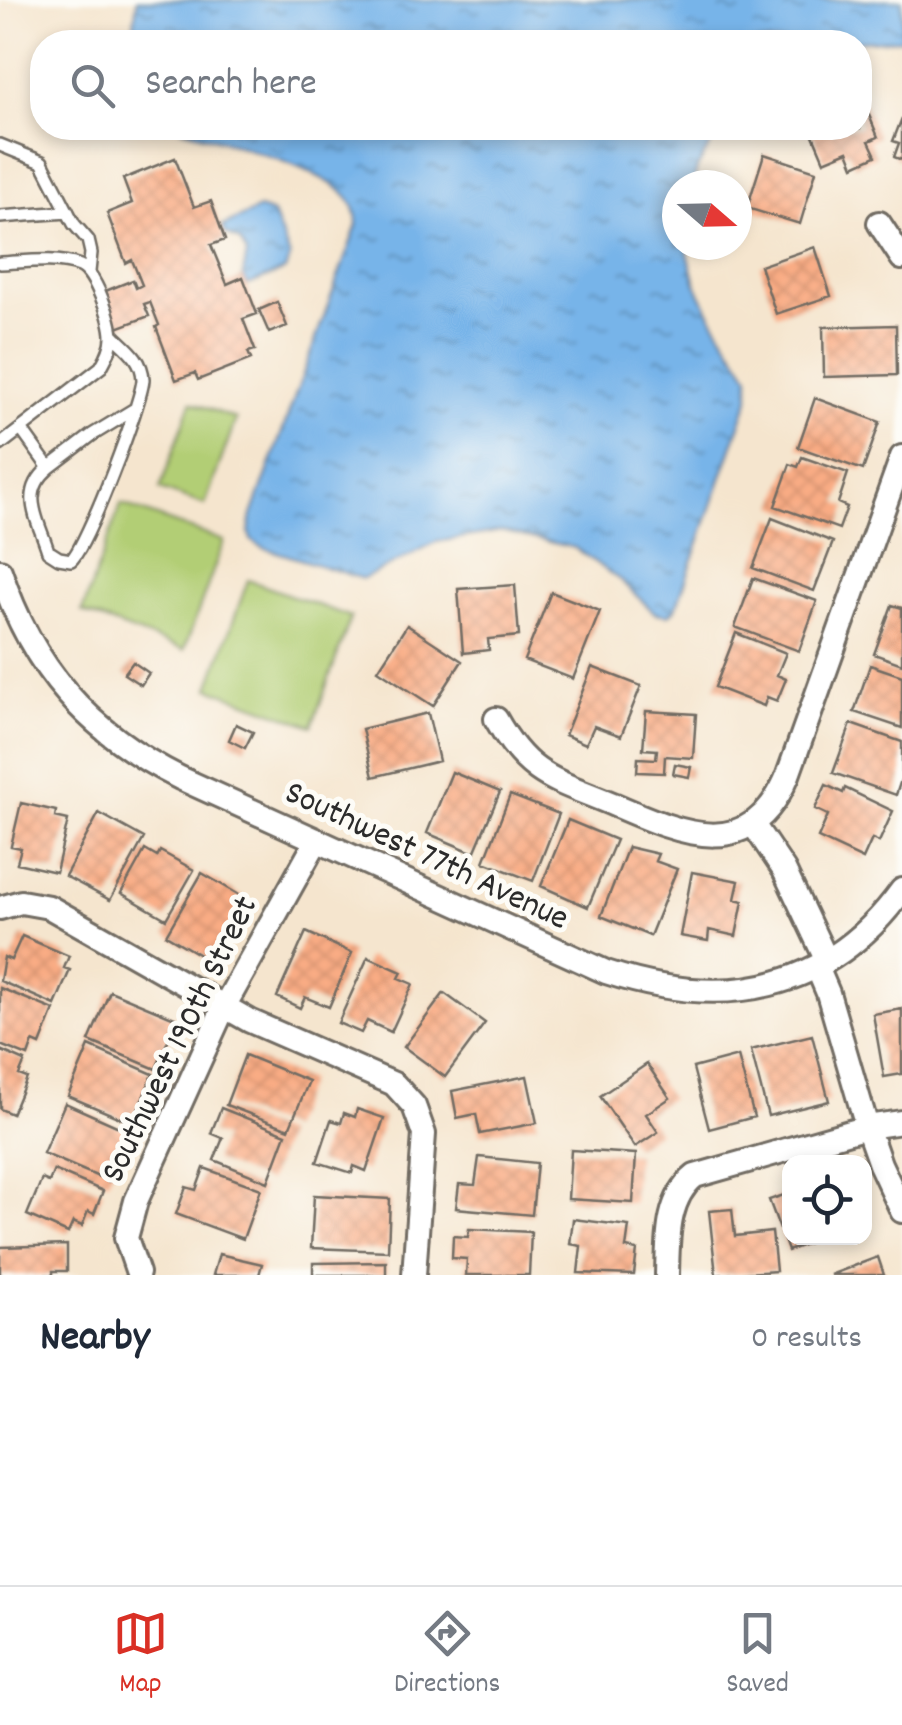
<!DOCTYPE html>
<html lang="en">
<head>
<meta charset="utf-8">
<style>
  body { margin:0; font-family:Dekko,sans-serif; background:#f6f6f7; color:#1f2937 }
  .controls { position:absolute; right:30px; bottom:30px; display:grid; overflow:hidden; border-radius:20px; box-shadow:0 5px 15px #0003 }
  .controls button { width:90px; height:90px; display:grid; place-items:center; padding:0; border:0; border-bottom:2px solid #e0e1e3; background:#fff; color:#1f2937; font:50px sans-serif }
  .compass { position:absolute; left:662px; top:170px; width:90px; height:90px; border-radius:50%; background:#fff; box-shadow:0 5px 15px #0003; rotate:110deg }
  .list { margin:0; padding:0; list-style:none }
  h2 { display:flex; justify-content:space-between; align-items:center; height:130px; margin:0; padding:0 40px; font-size:42px }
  h2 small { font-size:32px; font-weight:400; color:#747a83 }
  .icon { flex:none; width:55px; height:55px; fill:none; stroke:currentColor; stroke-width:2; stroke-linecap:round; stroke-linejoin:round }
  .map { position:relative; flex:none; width:902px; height:1275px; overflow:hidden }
  .search { position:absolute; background:#fff; box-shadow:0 5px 15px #0003; left:30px; right:30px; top:30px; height:110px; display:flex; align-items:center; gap:25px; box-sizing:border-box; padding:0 35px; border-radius:40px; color:#747a83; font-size:38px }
  .sheet { height:310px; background:#fff }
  nav { display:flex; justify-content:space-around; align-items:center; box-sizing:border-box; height:140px; border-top:2px solid #e0e1e3; background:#fff; font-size:28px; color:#747a83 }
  nav a { display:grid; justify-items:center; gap:5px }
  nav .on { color:#d93025 }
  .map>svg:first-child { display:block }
  .green { fill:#b2ce75; stroke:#6e7c50; stroke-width:2.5 }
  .water { fill:url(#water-ripples); stroke:#51708a; stroke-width:2.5 }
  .building { fill:url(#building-cross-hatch) }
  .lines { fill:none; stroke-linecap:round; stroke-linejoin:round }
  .service-casing { stroke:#726c64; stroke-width:16 }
  .minor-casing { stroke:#726c64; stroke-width:28 }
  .service { stroke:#fff; stroke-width:11 }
  .minor { stroke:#fff; stroke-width:22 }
  .labels { text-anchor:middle; stroke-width:10; stroke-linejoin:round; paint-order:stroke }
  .street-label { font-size:35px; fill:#2b2b2b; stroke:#fdfcf7 }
</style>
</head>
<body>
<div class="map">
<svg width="902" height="1275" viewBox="0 0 902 1275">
  <defs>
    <pattern id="water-ripples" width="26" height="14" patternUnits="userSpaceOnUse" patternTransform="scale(2.5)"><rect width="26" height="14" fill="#77b4e9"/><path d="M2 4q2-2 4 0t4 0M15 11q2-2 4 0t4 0" fill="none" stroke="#6293bd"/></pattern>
    <pattern id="building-cross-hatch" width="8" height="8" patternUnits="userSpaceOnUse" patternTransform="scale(2.5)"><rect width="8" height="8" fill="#f9ac84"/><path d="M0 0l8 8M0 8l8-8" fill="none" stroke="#d69472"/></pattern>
  </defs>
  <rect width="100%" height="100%" fill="#fdfcf7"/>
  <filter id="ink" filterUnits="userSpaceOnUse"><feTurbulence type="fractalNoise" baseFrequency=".01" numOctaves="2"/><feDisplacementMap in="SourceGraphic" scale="20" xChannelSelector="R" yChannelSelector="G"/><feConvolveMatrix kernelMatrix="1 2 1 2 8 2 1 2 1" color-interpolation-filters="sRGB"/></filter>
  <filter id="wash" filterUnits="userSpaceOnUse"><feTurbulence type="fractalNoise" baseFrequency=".0048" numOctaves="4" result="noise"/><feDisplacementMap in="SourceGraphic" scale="40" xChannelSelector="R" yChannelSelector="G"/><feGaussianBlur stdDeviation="2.25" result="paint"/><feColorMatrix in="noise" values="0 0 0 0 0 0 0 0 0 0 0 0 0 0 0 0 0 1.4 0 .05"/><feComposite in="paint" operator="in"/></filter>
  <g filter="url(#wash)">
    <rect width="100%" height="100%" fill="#f5e5ce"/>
    <path class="green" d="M191,402L236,419L205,505L160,489Z
      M121,504L224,541L184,650L82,612Z
      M248,580L351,617L312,726L209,688Z"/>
    <path class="water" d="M137,0H902V39L842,42H132Z
      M180,128H720L697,168L693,185H677V245H686L696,284L714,321L749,375V399L676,608L669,615L655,613L621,581L575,548L501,531L436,542L363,579L264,548L251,540L249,531L252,515L357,225C357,214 355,205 347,196C320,167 221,141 180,128Z
      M259,209L273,214L290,257L285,270L248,285L243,275L247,253L240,241L225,233L223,226Z"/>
    <g id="blocks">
      <path class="building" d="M860,93L878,137L869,141L876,156L854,166L848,151L824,161L810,128H860Z
        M902,118V160L894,157L899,143L893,141Z
        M764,154L816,171L800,224L747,208Z
        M175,158L194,207L211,201L225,240L211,245L227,284L243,277L257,314L243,319L255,350L248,352L251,359L198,380L195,373L176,380L156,327L159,325L150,302L144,304L149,316L117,328L103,292L133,280L136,288L142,285L132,260L126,263L107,213L132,203L123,179Z
        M815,247L831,296L776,314L760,266Z
        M277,302L287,326L269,333L259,310Z
        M896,325L897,375L824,377L823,327Z
        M815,398L880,422L863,470L798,447Z
        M802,457L848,473L838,503L847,507L839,529L775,506L790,464L798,467Z
        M772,518L833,542L814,591L753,568Z
        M753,578L817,601L799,651L735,627Z
        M515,585L519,636L488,639L489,650L463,653L458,589Z
        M551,592L600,611L573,679L524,660Z
        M892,605L902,608V664L874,654Z
        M407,625L462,661L433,706L378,670Z
        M736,633L786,653L777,675L786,679L777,701L767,697L764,706L715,687Z
        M133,662L149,673L141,685L124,674Z
        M870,665L902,676V728L854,712Z
        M592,667L641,686L621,736L594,726L586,744L565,735Z
        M646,711L696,714L693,758L665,756L664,773L637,772L638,758L656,759L657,750L643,749Z
        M428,713L439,761L373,777L362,729Z
        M236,724L253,732L245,748L229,740Z
        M851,724L902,742V777L896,795L833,773Z
        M675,764L691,767L689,777L673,774Z
        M452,772L500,792L474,853L427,833Z
        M826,785L843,793L845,788L893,811L879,842L872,839L863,859L818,838L828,815L815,809Z
        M510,795L559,814L533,881L484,862Z
        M21,803L56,811L55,817L68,820L56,872L17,863L21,848L11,846Z
        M99,813L144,838L110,900L65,876Z
        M568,820L616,840L588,907L541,886Z
        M628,847L658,854L655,861L677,869L650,936L601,916Z
        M145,850L157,857L160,851L194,870L166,919L121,893Z
        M692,872L739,881L735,899L743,901L736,936L709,930L708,941L680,936Z
        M202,873L246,899L210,961L166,935Z
        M306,932L352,953L329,1007L305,997L300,1008L277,997Z
        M22,936L69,956L64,968L70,970L55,1005L0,981L4,957L11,960Z
        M368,957L402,972L399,978L413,984L391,1032L367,1021L361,1033L338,1023Z
        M0,988L54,1010L40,1045L33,1042L28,1056L0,1045Z
        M110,991L177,1019L156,1069L89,1041Z
        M444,993L485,1023L445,1077L404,1047Z
        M902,1009V1074L884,1077L873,1014Z
        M812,1035L829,1101L768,1116L751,1050Z
        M89,1046L153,1074L132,1123L68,1096Z
        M0,1050L25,1061L19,1075L27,1078L12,1114L0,1109Z
        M245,1055L309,1081L289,1129L226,1105Z
        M738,1056L754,1117L709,1129L693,1068Z
        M647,1064L670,1098L646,1114L658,1132L635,1147L600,1096Z
        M527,1076L537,1123L480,1134L476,1114L457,1118L452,1091Z
        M65,1103L130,1132L108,1181L43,1153Z
        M221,1108L286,1134L268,1182L214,1160L223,1138L211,1133Z
        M357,1109L384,1118L366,1171L354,1166L352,1173L317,1162L331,1120L341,1123L344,1113L355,1117Z
        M571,1150L636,1154L633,1203L568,1199Z
        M479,1157L537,1163L532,1215L456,1208L459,1184L475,1185Z
        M204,1168L261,1189L243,1239L176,1214L186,1187L196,1190Z
        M54,1170L103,1191L94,1214L88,1211L82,1226L73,1222L68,1233L27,1215L42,1179L49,1182Z
        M790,1193V1238H822L788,1251L769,1200Z
        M314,1195L390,1199L388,1251L311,1248Z
        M732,1209L735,1236L772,1232L776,1271L716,1275L709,1211Z
        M573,1219L629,1226L626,1248L637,1250L634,1275L578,1273L581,1246L570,1244Z
        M469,1229L531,1232L529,1275H466L467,1259L452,1258L453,1236L468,1237Z
        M67,1245V1271H53V1275H0V1247Z
        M219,1254L262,1264L259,1275H213Z
        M878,1257L884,1275H830Z
        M386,1262V1275H313V1263Z"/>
    </g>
  </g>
  <g filter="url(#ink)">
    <use href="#blocks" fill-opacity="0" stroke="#726c64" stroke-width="2.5"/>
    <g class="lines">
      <defs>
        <path id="service" d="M0,145L42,162L74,224L88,240L91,253L89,272
          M0,217L68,212
          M0,263C25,262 56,257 80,266C95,272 112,321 112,337C112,348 106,358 101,367L0,445
          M21,429L49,468C19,493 38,519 48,551L59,558L71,560C86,549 143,399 143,379C142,358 126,348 113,335
          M49,468L92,435L133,410"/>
        <path id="minor" d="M879,223L902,258
          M0,571C32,668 88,732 180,778L606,972C722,1010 827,994 902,890
          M496,719C529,778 556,780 615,805C684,835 751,864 788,775L902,457
          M753,824L784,870L827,961
          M0,908L21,902L49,907L250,1021L394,1084L414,1106L424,1134L414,1275
          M817,967L828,993L867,1127L880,1164L902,1211
          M138,1273L126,1238L136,1201L224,1007L317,840
          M667,1275C668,1241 666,1199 695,1176L867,1127L902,1122"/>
      </defs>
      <use href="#service" class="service-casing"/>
      <use href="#minor" class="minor-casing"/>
      <use href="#service" class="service"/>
      <use href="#minor" class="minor"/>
    </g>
  </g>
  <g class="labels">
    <g class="street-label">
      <text transform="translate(428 853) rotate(25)" y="12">Southwest 77th Avenue</text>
      <text transform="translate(177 1038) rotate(-64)" y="12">Southwest 190th Street</text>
    </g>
  </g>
</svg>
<div class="controls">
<button><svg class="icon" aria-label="locate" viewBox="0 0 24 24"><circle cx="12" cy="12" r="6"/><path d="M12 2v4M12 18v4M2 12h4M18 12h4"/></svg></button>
</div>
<svg class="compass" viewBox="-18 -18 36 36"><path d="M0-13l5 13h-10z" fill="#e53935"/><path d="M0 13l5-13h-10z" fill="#747a83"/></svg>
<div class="search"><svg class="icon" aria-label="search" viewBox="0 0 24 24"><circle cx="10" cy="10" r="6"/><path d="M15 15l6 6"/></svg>Search here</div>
</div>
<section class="sheet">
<h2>Nearby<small>0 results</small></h2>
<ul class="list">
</ul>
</section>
<nav>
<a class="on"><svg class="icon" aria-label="map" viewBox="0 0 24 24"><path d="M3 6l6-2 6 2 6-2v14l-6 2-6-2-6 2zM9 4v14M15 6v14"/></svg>Map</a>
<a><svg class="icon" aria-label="directions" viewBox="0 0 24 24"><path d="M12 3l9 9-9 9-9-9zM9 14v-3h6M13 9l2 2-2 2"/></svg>Directions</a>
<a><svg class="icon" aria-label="saved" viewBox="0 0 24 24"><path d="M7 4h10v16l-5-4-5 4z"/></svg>Saved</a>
</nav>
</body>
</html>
